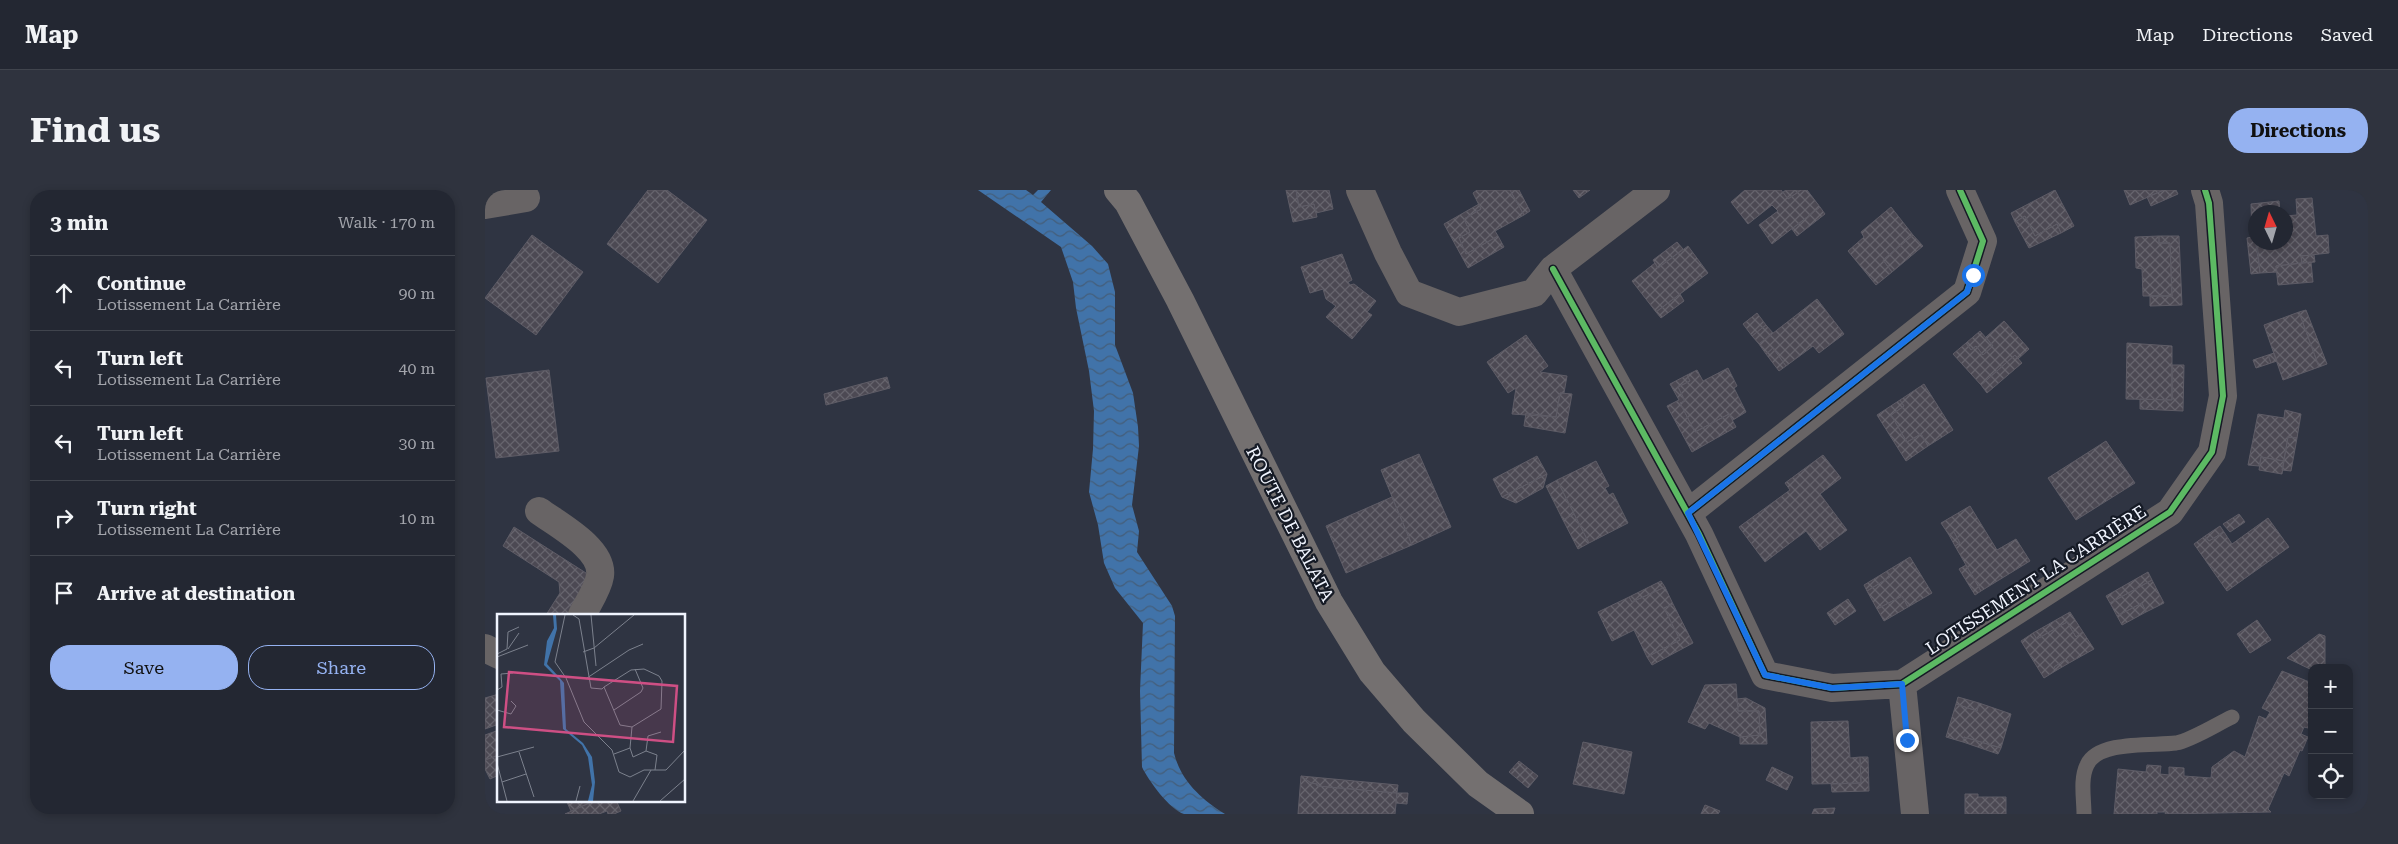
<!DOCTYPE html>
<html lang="en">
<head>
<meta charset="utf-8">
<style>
  body { margin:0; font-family:"Roboto Serif",serif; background:#2f333e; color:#f1f3f6 }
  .controls { position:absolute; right:15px; bottom:15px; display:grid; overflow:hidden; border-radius:10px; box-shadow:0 2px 8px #0003 }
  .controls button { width:45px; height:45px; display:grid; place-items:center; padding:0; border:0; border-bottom:1px solid #40444d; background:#232732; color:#f1f3f6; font:25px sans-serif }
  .compass { position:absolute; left:1763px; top:15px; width:45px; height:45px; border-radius:50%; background:#232732; box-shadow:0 2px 8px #0003; rotate:355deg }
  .stop { position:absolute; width:15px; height:15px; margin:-11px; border:4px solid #1a73e8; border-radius:50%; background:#fff }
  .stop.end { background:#1a73e8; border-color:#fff; box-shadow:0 1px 5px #0008 }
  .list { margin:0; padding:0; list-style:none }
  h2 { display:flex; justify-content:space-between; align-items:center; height:65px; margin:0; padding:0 20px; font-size:21px }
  h2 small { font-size:16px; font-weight:400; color:#a3a5ac }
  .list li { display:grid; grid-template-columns:32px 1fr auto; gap:15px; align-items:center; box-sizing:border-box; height:75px; padding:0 20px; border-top:1px solid #40444d }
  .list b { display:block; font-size:19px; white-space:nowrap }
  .list p { margin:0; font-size:16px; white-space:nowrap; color:#a3a5ac }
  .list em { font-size:16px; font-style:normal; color:#a3a5ac }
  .actions { display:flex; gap:10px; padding:15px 20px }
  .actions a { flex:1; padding:11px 0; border:1px solid #95b2f1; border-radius:20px; text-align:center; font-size:18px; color:#95b2f1 }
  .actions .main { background:#95b2f1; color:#111 }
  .icon { flex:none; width:28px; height:28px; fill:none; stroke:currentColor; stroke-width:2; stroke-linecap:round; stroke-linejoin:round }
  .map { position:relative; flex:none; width:1883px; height:624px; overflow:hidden; border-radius:20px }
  header { display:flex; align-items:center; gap:30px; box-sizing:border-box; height:70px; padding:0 25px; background:#232732; border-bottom:1px solid #40444d }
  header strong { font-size:24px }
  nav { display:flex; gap:28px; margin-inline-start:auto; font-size:18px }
  .intro { display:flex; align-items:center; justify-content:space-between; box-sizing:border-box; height:120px; padding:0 30px }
  h1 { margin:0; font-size:35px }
  .button { padding:12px 22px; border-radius:20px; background:#95b2f1; color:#111; font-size:18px; font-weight:700 }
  main { display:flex; gap:30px; padding:0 30px }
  aside { flex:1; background:#232732; border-radius:20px; box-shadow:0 2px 8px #0003 }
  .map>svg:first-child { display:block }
  .water { fill:url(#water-waves) }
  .building { fill:url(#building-cross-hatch); stroke:#5e5c66 }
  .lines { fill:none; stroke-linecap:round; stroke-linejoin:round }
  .service { stroke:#686465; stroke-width:15 }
  .minor { stroke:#686465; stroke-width:28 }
  .secondary { stroke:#747070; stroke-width:28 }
  .cycleway-casing { stroke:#151a25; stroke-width:9 }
  .cycleway { stroke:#5cba63; stroke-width:6 }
  .route { stroke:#1a73e8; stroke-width:6 }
  .labels { text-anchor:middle; stroke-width:4.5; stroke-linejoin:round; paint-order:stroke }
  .street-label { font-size:18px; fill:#f0f4fe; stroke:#151a25 }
  .inset-road { fill:none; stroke:#7c818d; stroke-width:1 }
  .view { fill:#ce4f84; fill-opacity:0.15; stroke:#ce4f84; stroke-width:2.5 }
  .inset-edge { fill:none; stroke:#f0f4fe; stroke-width:2.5 }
</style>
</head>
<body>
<header>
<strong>Map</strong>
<nav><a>Map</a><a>Directions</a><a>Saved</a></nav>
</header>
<div class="intro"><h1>Find us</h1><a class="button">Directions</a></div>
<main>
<aside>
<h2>3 min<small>Walk · 170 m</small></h2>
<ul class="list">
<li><svg class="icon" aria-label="ahead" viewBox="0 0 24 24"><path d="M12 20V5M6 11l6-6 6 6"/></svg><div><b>Continue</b><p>Lotissement La Carrière</p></div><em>90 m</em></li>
<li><svg class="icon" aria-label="left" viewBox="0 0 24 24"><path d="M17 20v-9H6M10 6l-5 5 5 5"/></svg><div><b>Turn left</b><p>Lotissement La Carrière</p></div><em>40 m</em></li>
<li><svg class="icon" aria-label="left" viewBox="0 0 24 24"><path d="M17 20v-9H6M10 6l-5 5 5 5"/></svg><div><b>Turn left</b><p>Lotissement La Carrière</p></div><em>30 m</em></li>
<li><svg class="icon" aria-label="right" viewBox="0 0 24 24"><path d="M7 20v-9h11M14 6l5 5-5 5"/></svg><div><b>Turn right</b><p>Lotissement La Carrière</p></div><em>10 m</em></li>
<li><svg class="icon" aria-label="arrive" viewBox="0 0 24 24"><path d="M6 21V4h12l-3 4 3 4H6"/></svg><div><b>Arrive at destination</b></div></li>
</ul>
<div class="actions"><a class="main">Save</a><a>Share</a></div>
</aside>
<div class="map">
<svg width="1883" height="624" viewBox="0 0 1883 624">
  <defs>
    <pattern id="water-waves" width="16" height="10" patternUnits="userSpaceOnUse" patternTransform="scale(1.25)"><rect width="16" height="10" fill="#4173a9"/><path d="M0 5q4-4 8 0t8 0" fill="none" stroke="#445e7a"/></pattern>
    <pattern id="building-cross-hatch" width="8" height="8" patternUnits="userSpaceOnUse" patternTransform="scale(1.25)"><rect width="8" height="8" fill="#4c4953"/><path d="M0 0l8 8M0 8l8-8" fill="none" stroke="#66646d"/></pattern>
  </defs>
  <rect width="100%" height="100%" fill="#2f3442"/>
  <path class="water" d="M493,0H541L548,5L553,0H566L556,12L607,56L623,74L630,102V155L648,203L653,237L654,256L647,315L654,341L652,362L687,416L690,426L689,563C696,591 716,609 740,624C728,624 711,624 699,624C685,620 663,590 657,577L655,501L658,433L630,398L619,373L613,335L604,302L608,259L609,221L604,181L591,118L588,92L576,57Z"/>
  <path class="building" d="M163,0H182L222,30L173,93L122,54Z
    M801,0H811L814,17L829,14L832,27L808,32Z
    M811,0H844L848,19L831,23L829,14L814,17Z
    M992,0H1025L1039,25L1010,41L1013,46L981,64L974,48L985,42L979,29L996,19L988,3Z
    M1025,0H1034L1045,21L1039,25Z
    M1088,0H1105L1094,8Z
    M1260,0H1296L1303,9L1316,0H1322L1335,17L1287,54L1274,35L1293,21L1287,15L1263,34L1246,12Z
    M1301,0H1316L1303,9L1298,2Z
    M1570,0L1589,36L1576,43L1572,34L1550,46L1540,26L1530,32L1526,23Z
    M1639,0H1679L1645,15Z
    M1679,0H1691L1693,4L1666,16L1662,7Z
    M1827,8L1831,46L1843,45L1844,63L1816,66L1817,73L1791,76L1792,82L1775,83L1772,52H1800V26L1812,25L1811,9Z
    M1794,11L1795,22H1770V47H1767L1766,14Z
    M994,14L996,19L979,29L985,42L974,48L981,64L1013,46L1019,57L983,78L959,34Z
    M1335,17L1340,24L1312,46L1307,39Z
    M1406,17L1428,45L1398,70L1407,82L1391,95L1363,61L1379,47L1376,42Z
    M1540,26L1550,46L1572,34L1576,43L1544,58L1530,32Z
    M47,45L98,82L51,145L0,108Z
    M1428,45L1438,56L1407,82L1398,70Z
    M1674,46H1694L1697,115L1665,116V106H1687L1685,53H1674Z
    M1674,46V53H1685L1687,106H1658L1657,79L1651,78L1650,47Z
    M1767,47H1770L1775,83L1766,84L1762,48Z
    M1192,52L1198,59L1173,78L1168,70Z
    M1203,56L1223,83L1171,122L1147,91L1170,73L1173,78Z
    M857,64L867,90L863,92L865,95L869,94L891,111L882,122L887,125L867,149L841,127L851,116L841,109L838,99L825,103L816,77Z
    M1829,65L1830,72L1817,73L1816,66Z
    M1826,72L1828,92L1793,95L1791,76Z
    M1195,104L1199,111L1176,128L1171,122Z
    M1332,109L1359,144L1334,163L1328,156L1301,176L1288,158L1281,164L1274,154Z
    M1821,120L1842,174L1834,177L1814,122Z
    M1814,122L1834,177L1798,190L1779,135Z
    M1272,123L1281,135L1267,146L1258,134Z
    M1519,131L1544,159L1533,169L1530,165L1496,195L1468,164L1481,153L1486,160L1491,156L1498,165L1508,156L1501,147Z
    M1281,135L1288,143L1274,154L1267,146Z
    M1495,141L1508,156L1498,165L1491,156L1486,160L1481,153Z
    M1041,145L1063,176L1055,182L1082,186L1079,203H1075L1071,227L1027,224L1031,198L1023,203L1002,172Z
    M1642,153L1687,156V210L1641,209Z
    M1288,158L1301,176L1294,181L1281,164Z
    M1789,163L1792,171L1786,173L1783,165Z
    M1530,165L1537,173L1502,203L1496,195Z
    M1783,165L1786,173L1771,178L1768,170Z
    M1687,175H1699L1698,221L1655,219V209L1687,210Z
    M1243,178L1252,196L1249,198L1261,222L1248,230L1244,224L1210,242L1195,213L1200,211L1193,197L1205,191L1202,185L1212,180L1218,191Z
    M64,180L74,261L11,268L1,188Z
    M1202,185L1205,191L1193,197L1200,211L1195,213L1210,242L1244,224L1251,237L1207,262L1182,216L1194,210L1185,194Z
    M402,187L405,198L341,215L339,204Z
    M1439,194L1468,240L1443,256L1436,244L1422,252L1406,225L1419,216L1415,210Z
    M1075,203L1087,204L1080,243L1039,236L1041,223L1071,227Z
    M1415,210L1419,216L1406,225L1422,252L1436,244L1443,256L1421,271L1392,225Z
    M1800,220L1816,224L1812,248L1803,247L1799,271L1776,267L1774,276L1763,275L1773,224L1799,228Z
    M1803,247L1812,248L1806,281L1797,280Z
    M1621,251L1650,293L1591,330L1563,288Z
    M934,264L966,337L927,355L896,280Z
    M1338,265L1356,288L1335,304L1362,340L1335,360L1321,341L1280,372L1254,337L1305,300L1300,293Z
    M1052,266L1062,284L1017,307L1008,289Z
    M1776,267L1799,271L1797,284L1774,280Z
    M1111,271L1124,296L1120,298L1124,305L1128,303L1143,333L1104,353L1072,290Z
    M1062,284L1058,298L1031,313L1017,307Z
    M1072,290L1089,324L1078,330L1061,296Z
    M907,307L927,355L861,383L841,336Z
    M1485,316L1512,360L1531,349L1545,371L1496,401L1470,356L1475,353L1469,342L1464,345L1456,333Z
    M1089,324L1104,353L1093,359L1078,330Z
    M1754,324L1760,332L1745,342L1738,334Z
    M1783,328L1804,357L1742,401L1709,354L1720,346L1724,351L1739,342L1747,354Z
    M1735,336L1739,342L1724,351L1720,346Z
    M29,337L101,383L104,397L87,425H61L75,403L74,392L18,356Z
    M1469,342L1475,353L1470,356L1464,345Z
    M1425,367L1447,403L1423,417L1417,406L1392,419L1382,401L1405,387L1402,381Z
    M1481,375L1496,401L1490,405L1474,379Z
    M1402,381L1405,387L1382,401L1379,395Z
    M1663,382L1667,390L1625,413L1621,406Z
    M1667,390L1679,413L1661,422L1657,413L1632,426L1625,413Z
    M1176,391L1180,397L1147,412L1144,407Z
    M1180,397L1188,414L1179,418L1195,450L1162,467L1149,440L1127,451L1113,422L1144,407L1147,412Z
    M1417,406L1423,417L1399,431L1392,419Z
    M1363,409L1371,421L1350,435L1342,423Z
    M1657,413L1661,422L1637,435L1632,426Z
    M1188,414L1208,453L1167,475L1162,467L1195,450L1179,418Z
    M1585,422L1598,442L1591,447L1582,432L1552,449L1548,443Z
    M1772,430L1786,450L1765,463L1752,444Z
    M1582,432L1591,447L1598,442L1609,459L1584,473L1581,469L1569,477L1572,480L1559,488L1536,451L1548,443L1552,449Z
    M1834,444L1840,446V478H1827V480L1802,468Z
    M1581,469L1584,473L1572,480L1569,477Z
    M1797,481L1827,493V539L1819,537L1816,544L1823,547L1817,561L1815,560L1804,586L1799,583L1783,619L1786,622L1680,624L1681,622H1672V624H1629L1633,579L1661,582L1662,575L1676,576L1675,584L1684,585V577L1699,578V586L1726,588L1727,577L1749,561L1760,567L1774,526L1781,529L1785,522L1777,518Z
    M1251,494L1253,521H1274L1275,545L1255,547L1224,533L1220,539L1203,532L1220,495Z
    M14,504V534L0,539V508Z
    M1473,507L1494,513L1492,521L1471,514Z
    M1261,508L1280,518L1282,554H1255V547L1275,545L1274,521H1253L1252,509Z
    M1494,513L1526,524L1516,558L1479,547L1478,552L1461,547L1471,514L1492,521Z
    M1363,531L1365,568L1375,567L1376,593L1327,594L1326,532Z
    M14,540V565L0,570V545Z
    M1479,547L1516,558L1513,564L1478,552Z
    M1098,552L1147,562L1139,604L1088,594Z
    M14,565V585L5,589L0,579V570Z
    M1375,567H1383L1384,601L1347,602L1346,594L1376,593Z
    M1034,571L1053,586L1043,598L1024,582Z
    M1287,577L1308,587L1302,600L1281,590Z
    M816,586L913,595L912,603L832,596V594L826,593Z
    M816,586L826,593L832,594V596L912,603L910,624H813Z
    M912,603H923L922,614L911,613Z
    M1480,604H1493V607H1521V624H1480Z
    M81,610H109V611L86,621Z
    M111,610H131L136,621L129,624H123L122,621L114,624H80Z
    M1220,615L1235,621L1233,624H1216Z
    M1350,618L1348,624H1327L1329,619Z"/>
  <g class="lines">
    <path class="service" d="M1599,624C1599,609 1595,589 1602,575C1613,550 1669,556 1691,553C1707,550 1732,534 1747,527"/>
    <path class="minor" d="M875,0L903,63L924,103L974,122L1049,103L1068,79L1171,0
      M0,15L41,8
      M1068,79L1214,344L1280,485L1347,498L1417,494L1685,322L1727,262L1738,206L1724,13L1720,0
      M54,321C73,335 119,359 115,386C113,399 103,413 97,425
      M1203,323L1482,102L1498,51L1475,0
      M0,458L14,465
      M1417,494L1430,624"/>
    <path class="secondary" d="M633,0L643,12L695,110L844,412L887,482L929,531L993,594L1035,624"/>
    <defs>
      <path id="cycleway" d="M1068,79L1214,344L1280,485L1347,498L1417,494L1685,322L1727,262L1738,206L1724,13L1720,0
        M1203,323L1482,102L1498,51L1475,0"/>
    </defs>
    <use href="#cycleway" class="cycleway-casing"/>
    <use href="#cycleway" class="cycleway"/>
  </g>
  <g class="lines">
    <path class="route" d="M1422,550L1417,494L1347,498L1280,485L1203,323L1482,102L1488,85"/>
  </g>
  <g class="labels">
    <g class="street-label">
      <text transform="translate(805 334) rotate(63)" y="6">ROUTE DE BALATA</text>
      <text transform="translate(1551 390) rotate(-33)" y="6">LOTISSEMENT LA CARRIÈRE</text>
    </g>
  </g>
  <g transform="translate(12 424)">
    <rect width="188" height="188" fill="#2f3442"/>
    <path d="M56,1H59L60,15L50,50L61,62L65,60L62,63L67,69L69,115L86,129L95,143L98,168L96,187H91L95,171L91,143L85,131L66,115L63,67L47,51L50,27L57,14Z" fill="#4173a9"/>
    <path class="inset-road" d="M68,1L58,48L69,64L87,108L115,136L122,158L133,163L147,156H169L188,136M76,1L82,5L94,74L105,75L107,73L134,56L147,55L162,62L165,67L164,95L135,113L123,111L107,73M94,1L99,52M11,35L22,19M86,38L97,34L137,1M0,40L10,35L11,18L22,13M0,43L31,31M90,64L132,36L146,30M0,76L5,73L4,60L16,59M0,96L14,100L19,92L14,87M117,96L144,78L146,74L138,55M133,134L136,143L149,137L160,141L158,156M149,137L151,122L164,118M22,138L37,183M117,140L133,134L135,113M0,143L37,133M0,149L10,187M5,168L29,160M79,187L83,172M136,187L154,156M163,187L188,165"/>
    <path class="view" d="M12,58L180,72L176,128L7,113Z"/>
    <rect width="188" height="188" class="inset-edge"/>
  </g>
</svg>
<div class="controls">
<button>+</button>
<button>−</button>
<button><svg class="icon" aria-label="locate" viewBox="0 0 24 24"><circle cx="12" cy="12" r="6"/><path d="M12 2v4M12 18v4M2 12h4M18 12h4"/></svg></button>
</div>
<svg class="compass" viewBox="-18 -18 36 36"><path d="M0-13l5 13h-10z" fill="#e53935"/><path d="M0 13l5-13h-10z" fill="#a3a5ac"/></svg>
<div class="stop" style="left:1488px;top:85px"></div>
<div class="stop end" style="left:1422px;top:550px"></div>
</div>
</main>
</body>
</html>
